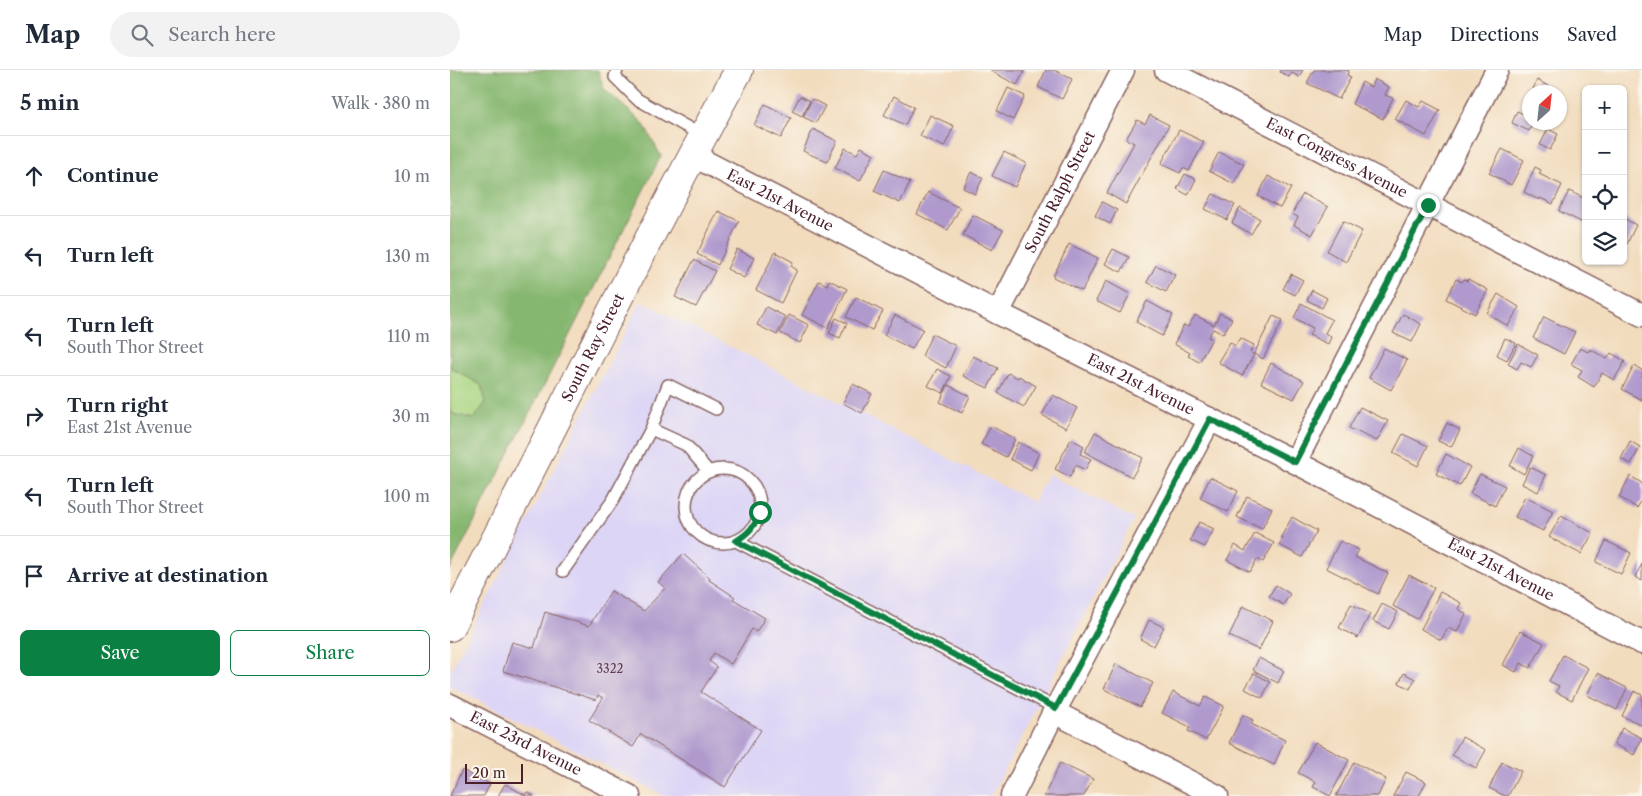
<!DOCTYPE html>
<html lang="en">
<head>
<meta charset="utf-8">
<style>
  body { margin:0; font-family:"Libre Caslon Text",serif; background:#f2f2f3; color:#1f2937 }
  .controls { position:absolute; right:15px; top:15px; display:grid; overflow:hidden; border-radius:8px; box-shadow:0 1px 4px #0004 }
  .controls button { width:45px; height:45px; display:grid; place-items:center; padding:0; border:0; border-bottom:1px solid #e0e1e3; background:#fff; color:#1f2937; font:25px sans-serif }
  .compass { position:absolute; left:1072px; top:15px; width:45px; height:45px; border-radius:50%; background:#fff; box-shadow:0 1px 4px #0004; rotate:27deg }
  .scale { position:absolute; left:15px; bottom:12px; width:58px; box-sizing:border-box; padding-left:5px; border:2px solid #4a1f2b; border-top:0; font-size:14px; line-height:18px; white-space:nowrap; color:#4a1f2b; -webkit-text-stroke:4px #fbf7ec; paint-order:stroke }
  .stop { position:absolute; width:15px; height:15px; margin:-11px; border:4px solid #0b8043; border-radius:50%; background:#fff }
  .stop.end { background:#0b8043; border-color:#fff; box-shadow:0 1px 5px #0008 }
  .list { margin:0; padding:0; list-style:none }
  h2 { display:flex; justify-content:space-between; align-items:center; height:65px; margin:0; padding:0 20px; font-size:21px }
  h2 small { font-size:16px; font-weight:400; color:#747a83 }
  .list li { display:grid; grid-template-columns:32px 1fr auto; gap:15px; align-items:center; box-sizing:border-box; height:80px; padding:0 20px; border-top:1px solid #e0e1e3 }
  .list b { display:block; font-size:19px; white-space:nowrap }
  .list p { margin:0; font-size:16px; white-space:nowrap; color:#747a83 }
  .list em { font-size:16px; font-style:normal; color:#747a83 }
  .actions { display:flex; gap:10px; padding:15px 20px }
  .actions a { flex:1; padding:11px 0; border:1px solid #0b8043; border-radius:8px; text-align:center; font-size:18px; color:#0b8043 }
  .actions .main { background:#0b8043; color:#fff }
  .icon { flex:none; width:28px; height:28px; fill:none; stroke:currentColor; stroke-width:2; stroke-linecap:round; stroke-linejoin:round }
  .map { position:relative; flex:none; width:1192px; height:726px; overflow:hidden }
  header { display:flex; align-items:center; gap:30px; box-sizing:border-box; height:70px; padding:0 25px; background:#fff; border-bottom:1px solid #e0e1e3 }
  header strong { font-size:24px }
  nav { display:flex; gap:28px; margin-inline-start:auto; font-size:18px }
  .search { width:350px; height:45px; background:#f2f2f3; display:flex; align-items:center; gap:12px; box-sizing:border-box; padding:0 18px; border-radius:28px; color:#747a83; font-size:19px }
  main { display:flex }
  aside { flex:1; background:#fff }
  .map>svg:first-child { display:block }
  .built { fill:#ddd5f6 }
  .green { fill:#a9d682; stroke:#7a7a56 }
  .forest { fill:#86b770; stroke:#686b4e }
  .building { fill:#af99cd }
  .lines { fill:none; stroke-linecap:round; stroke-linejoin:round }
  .lane-casing { stroke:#85615e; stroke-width:14 }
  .street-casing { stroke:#85615e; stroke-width:25 }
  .secondary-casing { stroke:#85615e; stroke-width:30 }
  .lane { stroke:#fff; stroke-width:11 }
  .street { stroke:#fff; stroke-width:22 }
  .secondary { stroke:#fff; stroke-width:28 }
  .route { stroke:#0b8043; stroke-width:6 }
  .labels { text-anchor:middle; stroke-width:4; stroke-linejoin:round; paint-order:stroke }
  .number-label { font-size:12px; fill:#633e54 }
  .street-label { font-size:15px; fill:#4a1f2b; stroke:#fbf7ec }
</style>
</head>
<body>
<header>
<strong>Map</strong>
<div class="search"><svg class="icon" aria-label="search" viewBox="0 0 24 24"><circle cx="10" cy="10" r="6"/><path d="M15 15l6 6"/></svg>Search here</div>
<nav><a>Map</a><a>Directions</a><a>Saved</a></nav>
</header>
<main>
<aside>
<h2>5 min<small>Walk · 380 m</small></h2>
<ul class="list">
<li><svg class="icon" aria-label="ahead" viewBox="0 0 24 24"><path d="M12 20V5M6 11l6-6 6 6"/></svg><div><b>Continue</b></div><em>10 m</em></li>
<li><svg class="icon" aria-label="left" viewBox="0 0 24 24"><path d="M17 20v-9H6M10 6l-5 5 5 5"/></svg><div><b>Turn left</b></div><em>130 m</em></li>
<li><svg class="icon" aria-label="left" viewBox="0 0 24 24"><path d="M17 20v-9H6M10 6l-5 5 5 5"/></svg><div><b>Turn left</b><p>South Thor Street</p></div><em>110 m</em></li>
<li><svg class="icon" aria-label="right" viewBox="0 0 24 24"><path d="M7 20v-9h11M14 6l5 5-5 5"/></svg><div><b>Turn right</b><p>East 21st Avenue</p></div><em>30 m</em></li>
<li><svg class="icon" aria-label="left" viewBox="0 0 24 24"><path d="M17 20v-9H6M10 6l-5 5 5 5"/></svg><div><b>Turn left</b><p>South Thor Street</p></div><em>100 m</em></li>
<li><svg class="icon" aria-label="arrive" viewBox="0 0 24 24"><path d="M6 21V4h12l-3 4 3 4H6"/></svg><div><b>Arrive at destination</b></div></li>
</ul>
<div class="actions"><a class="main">Save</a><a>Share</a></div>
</aside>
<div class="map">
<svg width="1192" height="726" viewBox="0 0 1192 726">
  <rect width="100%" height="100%" fill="#fbf7ec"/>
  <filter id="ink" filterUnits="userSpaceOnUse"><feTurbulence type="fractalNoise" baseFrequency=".02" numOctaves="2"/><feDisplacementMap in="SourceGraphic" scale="10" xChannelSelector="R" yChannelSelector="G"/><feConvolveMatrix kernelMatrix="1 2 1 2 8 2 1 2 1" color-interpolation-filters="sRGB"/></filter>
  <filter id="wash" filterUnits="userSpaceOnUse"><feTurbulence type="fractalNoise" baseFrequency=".0096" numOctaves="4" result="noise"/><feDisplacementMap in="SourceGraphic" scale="20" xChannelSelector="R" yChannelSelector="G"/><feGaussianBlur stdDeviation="1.12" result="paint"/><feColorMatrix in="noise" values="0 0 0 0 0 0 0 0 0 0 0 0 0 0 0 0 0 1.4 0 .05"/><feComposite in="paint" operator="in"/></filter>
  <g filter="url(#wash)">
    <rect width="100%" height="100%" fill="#f2dcbe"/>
    <path class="built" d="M191,231L584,432L598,404L684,449L541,726H215L0,616V602Z"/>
    <path class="green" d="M0,297L31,315L36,332L24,349L3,344L0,339Z"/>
    <path class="forest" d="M0,0H148L154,19L193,53L211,86L0,499V339L3,344L24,349L36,332L31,315L0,297Z"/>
    <g id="blocks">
      <path class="building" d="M541,0H575L567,15L541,1Z
        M596,0H604L622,9L612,29L588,17Z
        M831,0H853L849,7L842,3L839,7L830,2Z
        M864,0H899L897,5L901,7L889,29L857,13Z
        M924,9L939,17L935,25L943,28L933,49L902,34L912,12L921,17Z
        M1087,10L1102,18L1100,22H1089L1083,19Z
        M558,18L575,26L563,50L547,41Z
        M350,26L360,31L352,46L342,41Z
        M444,26L464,37L455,55L434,45Z
        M362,29L375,36L366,53L353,47Z
        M956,30L969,37L973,31L990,40L976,66L945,49Z
        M315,34L341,48L331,68L304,55Z
        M1067,41L1080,47V52H1083L1079,61L1062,53Z
        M480,45L504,56L494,77L470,66Z
        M700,45L719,55L676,134L657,123L684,73L676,69L687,50L695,54Z
        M363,59L387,71L377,92L353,81Z
        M1098,59L1108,64L1100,80L1090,75Z
        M729,60L754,72L739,101L733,98L730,103L711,94Z
        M411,77L424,84L410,111L385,98L395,78L407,84Z
        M1052,79L1074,90L1061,115L1039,103Z
        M554,82L576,93L565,117L542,106Z
        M769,82L794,94L784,114L759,101Z
        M1085,97L1091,100L1089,104L1112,115L1103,134L1090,128L1089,130L1074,122Z
        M434,100L460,112L450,133L424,121Z
        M521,102L533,108L525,124L513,118Z
        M735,104L746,109L738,125L727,119Z
        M818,106L841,118L830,138L808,126Z
        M1119,121L1136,129L1135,154L1109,141Z
        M478,122L510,138L498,160L467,144Z
        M763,124L785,135L777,150L755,139Z
        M853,124L878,137L862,165L844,155L848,147L842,144Z
        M652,132L667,140L660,154L645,146Z
        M790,138L810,149L801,164L782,153Z
        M268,141L289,151L268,195L247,184Z
        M523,145L553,160L542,180L513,165Z
        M1173,148L1186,155L1177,174L1173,172Z
        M893,151L912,161L896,192L877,181Z
        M619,174L648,188L632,221L603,207Z
        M287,179L304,188L294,208L277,199Z
        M663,179L679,187L671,202L655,194Z
        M325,182L343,192L341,196L347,200L331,233L306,220Z
        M244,190L265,201L246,237L225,227Z
        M706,195L725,205L716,222L697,212Z
        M841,204L853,210L845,225L833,219Z
        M1006,209L1012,212L1014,209L1017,211L1018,209L1038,220L1025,244L996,229Z
        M379,210L397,219L378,258L352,245L369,211L377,215Z
        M656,211L680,224L670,243L646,231Z
        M862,220L877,228L872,238L857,230Z
        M1048,224L1069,237L1058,256L1037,243Z
        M406,227L433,241L422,260L396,247Z
        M697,231L723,245L712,266L686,252Z
        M851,233L882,250L875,263L881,267L878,274L859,265L863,258L844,248Z
        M316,237L336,247L327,265L307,255Z
        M770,243L782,249L773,264L763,259L758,267L762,269L749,292L738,286L740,283L724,274L734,255L738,257L745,245L764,255Z
        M953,244L971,254L962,272L943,263Z
        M339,245L359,255L350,273L330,263Z
        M445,245L473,259L462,279L434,265Z
        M823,246L833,250L813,289L804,284Z
        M1094,247L1125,262L1114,284L1083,268Z
        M386,248L397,253L390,268L379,263Z
        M482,264L506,276L496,298L472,286Z
        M790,268L804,275L800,282L804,285L792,306L768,292L780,272L785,276Z
        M1055,268L1066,273L1057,290L1047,285Z
        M1068,274L1088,285L1081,297L1071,292L1067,299L1058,294Z
        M934,278L957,290L941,320L919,308Z
        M1130,278L1138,282L1140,279L1157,289L1161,283L1175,291L1164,310L1152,303L1144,317L1128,307L1132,300L1121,294Z
        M523,286L548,298L538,318L513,306Z
        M821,293L854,311L844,329L811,313Z
        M1184,296L1192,300V330L1172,319Z
        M487,299L501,306L493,323L478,316Z
        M558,303L568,308L569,306L586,316L574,337L548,323Z
        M403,314L422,324L412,343L393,333Z
        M498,315L520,326L512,343L490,332Z
        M603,325L627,338L616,358L592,345Z
        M910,337L938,351L927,371L899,358Z
        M997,353L1010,360L1001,377L988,371Z
        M541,356L565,369L556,387L531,374Z
        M645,362L693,388L682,407L635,382Z
        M953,364L978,376L968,396L943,383Z
        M621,369L634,376L630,384L641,389L635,400L626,395L620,407L605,399Z
        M1180,371L1190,377L1181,394L1171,389Z
        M568,372L589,383L581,400L560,389Z
        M1069,378L1083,386L1074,404L1060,396Z
        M996,384L1020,397L1010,416L986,404Z
        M1080,397L1096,405L1088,422L1072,414Z
        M1030,404L1055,416L1045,436L1020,423Z
        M1180,406L1192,413V430L1187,438L1169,427Z
        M760,407L788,421L778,442L750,428Z
        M797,426L822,438L812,459L787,447Z
        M1075,427L1103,441L1093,461L1065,447Z
        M1111,446L1143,463L1131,484L1099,467Z
        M842,447L867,461L852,487L829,475L833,468L831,467Z
        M749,452L764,459L755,477L740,470Z
        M805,463L824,473L813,492L807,489L800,502L777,490L785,475L795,481Z
        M890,471L909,480L905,487L938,503L928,524L876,498Z
        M1156,471L1181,483L1171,504L1146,492Z
        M233,484L260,508L259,510L285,527L283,529L315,548L306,562L302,559L281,594L264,583L259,591L267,597L251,622L311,660L275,717L191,664L183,677L139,650L153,628L148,625L146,630L53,601L62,572L84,578L95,542L139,556L161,521L194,541L215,518L208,512Z
        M1192,494V511L1185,507Z
        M959,505L984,518L967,549L943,536Z
        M826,515L840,524L833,535L819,526Z
        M990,522L1011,533L1008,539L1016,544L1007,562L998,558L991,570L971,559Z
        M901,534L920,544L908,568L889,558Z
        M932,534L948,542L939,559L923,551Z
        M793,536L823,551L809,580L779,566Z
        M699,550L714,557L704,576L690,569Z
        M1070,561L1094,573L1080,598L1071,593L1066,602L1053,595Z
        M1113,585L1138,598L1122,630L1106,622L1109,616L1099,611Z
        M809,588L834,601L828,613L803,600Z
        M666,594L703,613L690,637L654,619Z
        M804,603L820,612L812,628L795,619Z
        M954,603L965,609L960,619L949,613Z
        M1148,603L1177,618L1167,640L1137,625Z
        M1184,621L1192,625V655L1172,646Z
        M723,622L750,636L755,627L774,636L756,670L738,661L740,657L712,643Z
        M793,645L803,650L801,654L835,670L824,695L779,673Z
        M1172,658L1192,668L1184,685L1164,674Z
        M1012,667L1036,680L1026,698L1002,685Z
        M865,672L899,690L880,726L863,717L866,712L848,703Z
        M904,692L936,709L928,726H886Z
        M1052,692L1071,701L1058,726H1055L1039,718Z
        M610,693L643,709L634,726H594Z
        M12,700L40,714L34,726H0Z
        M956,702L976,712L969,726H943Z
        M55,714L75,725L77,722L84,726H48Z"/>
    </g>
  </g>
  <g filter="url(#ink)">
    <use href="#blocks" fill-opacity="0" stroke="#85615e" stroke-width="1"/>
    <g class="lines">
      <defs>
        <path id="lane" d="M167,0L165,7L187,29L253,66
          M201,359L218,315L266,339
          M236 436a37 37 0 1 1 74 0a37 37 0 1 1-74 0Z
          M286,471L606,638
          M113,501L163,430L201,359L236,375L259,402"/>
        <g id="street">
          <path id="s1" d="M716,0L1192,245"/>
          <path id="s2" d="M242,85L548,243L845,392L1192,573"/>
          <path id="s3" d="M548,243L673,0"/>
          <path d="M845,392L1047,0"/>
          <path id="s4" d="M0,635L179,726"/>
          <path d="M604,642L767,726"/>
          <path d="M562,726L604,642L760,349"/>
        </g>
        <g id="secondary">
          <path id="s5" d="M0,557C97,372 188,183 289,0"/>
        </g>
      </defs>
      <use href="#lane" class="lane-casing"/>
      <use href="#street" class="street-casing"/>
      <use href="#secondary" class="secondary-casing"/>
      <use href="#lane" class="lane"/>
      <use href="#street" class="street"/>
      <use href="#secondary" class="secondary"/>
    </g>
  </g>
  <g class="lines" filter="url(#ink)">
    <path class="route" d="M310,442C305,456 299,463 286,471L606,638L760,349L845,392L978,135"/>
  </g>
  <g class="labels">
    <g class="number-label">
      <text x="160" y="603">3322</text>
    </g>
    <g class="street-label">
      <text dy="5" stroke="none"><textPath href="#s1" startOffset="192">East Congress Avenue</textPath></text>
      <text dy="5" stroke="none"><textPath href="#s3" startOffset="136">South Ralph Street</textPath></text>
      <text dy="5" stroke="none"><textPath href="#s2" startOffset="99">East 21st Avenue</textPath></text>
      <text dy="5" stroke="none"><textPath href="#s5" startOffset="314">South Ray Street</textPath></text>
      <text dy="5" stroke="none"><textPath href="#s2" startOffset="504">East 21st Avenue</textPath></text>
      <text dy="5" stroke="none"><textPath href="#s2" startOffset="909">East 21st Avenue</textPath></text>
      <text dy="5" stroke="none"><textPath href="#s4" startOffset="85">East 23rd Avenue</textPath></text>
    </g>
  </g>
</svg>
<div class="controls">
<button>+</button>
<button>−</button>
<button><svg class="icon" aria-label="locate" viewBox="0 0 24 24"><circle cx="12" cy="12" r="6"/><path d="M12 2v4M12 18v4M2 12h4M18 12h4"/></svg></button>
<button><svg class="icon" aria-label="layers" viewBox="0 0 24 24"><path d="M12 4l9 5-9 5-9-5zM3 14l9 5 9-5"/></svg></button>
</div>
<svg class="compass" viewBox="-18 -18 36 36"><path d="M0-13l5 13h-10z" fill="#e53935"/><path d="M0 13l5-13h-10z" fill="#747a83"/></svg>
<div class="scale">20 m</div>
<div class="stop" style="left:310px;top:442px"></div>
<div class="stop end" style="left:978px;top:135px"></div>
</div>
</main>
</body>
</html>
